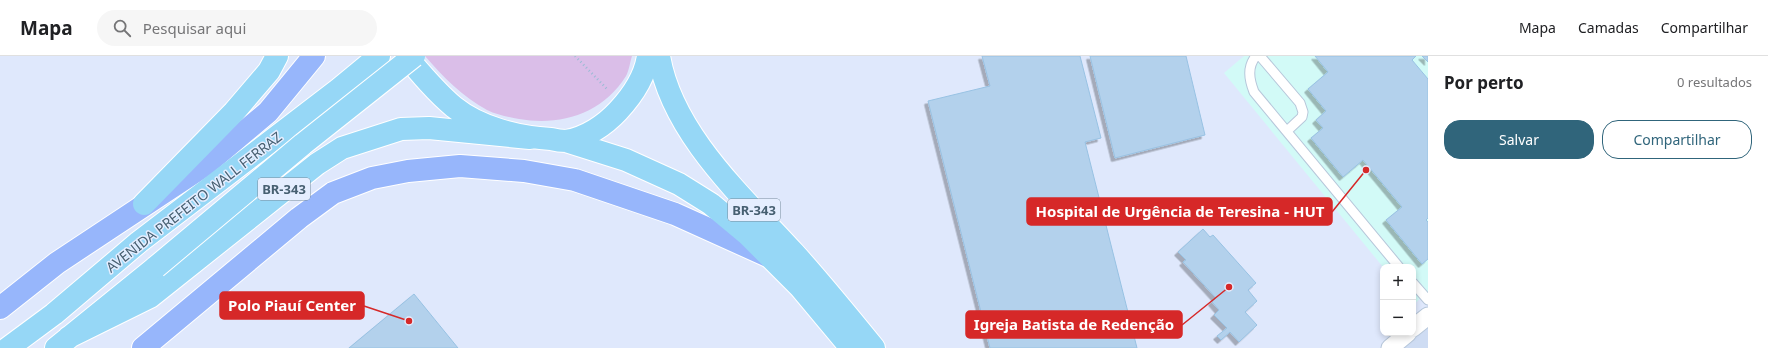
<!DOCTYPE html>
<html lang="pt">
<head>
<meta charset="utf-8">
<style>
  body { margin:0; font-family:"Noto Sans",sans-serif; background:#f6f6f6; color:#202124 }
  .controls { position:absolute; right:12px; bottom:12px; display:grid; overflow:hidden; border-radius:8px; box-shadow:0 2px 6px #0003 }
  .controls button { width:36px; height:36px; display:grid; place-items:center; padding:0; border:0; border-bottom:1px solid #e0e0e0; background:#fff; color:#202124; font:20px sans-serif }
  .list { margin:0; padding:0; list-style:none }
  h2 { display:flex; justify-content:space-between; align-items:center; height:52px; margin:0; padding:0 16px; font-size:17px }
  h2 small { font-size:13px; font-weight:400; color:#757577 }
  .actions { display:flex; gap:8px; padding:12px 16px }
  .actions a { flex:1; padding:9px 0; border:1px solid #30657b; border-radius:16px; text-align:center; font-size:14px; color:#30657b }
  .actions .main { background:#30657b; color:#fff }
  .icon { flex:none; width:22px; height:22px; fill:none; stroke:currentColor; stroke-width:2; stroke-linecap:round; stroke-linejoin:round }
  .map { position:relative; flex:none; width:1428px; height:292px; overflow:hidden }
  header { display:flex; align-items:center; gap:24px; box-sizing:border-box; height:56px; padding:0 20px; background:#fff; border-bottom:1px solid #e0e0e0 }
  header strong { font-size:19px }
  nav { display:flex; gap:22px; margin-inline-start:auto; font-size:14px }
  .search { width:280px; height:36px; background:#f6f6f6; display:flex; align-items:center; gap:10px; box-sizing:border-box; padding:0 14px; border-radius:22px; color:#757577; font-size:15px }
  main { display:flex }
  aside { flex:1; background:#fff }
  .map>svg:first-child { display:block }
  .residential { fill:#cedcf3 }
  .medical { fill:#d2faf7 }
  .green { fill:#dabee8 }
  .building { fill:#b3d1ec; stroke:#98c2e3; filter:url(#shadow) }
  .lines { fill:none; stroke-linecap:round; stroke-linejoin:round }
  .lane-casing { stroke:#b7c7da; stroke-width:11 }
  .street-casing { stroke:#b7c7da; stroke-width:19 }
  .primary-casing { stroke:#fff; stroke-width:24 }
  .highway-casing { stroke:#fff; stroke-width:24 }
  .path { stroke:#9bbbd5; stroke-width:2.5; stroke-dasharray:1 3; stroke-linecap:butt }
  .lane { stroke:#fff; stroke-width:9 }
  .street { stroke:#fff; stroke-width:17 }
  .primary { stroke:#97b6fb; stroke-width:22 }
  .highway { stroke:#96d7f6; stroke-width:22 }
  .highway-bridge-casing { stroke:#fff; stroke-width:24; stroke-linecap:butt }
  .highway-bridge { stroke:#96d7f6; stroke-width:22 }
  .labels { text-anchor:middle; stroke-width:3; stroke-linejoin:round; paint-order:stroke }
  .shield { fill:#e5eeff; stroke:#768b9c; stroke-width:1 }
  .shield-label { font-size:13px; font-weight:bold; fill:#476072 }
  .street-label { font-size:14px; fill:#476072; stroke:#e5eeff }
  .leader { fill:none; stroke:#d62828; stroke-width:1.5 }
  .callout-dot { fill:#d62828; stroke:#e5eeff; stroke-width:1.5 }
  .callout { fill:#d62828; stroke:#d62828; stroke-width:1.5 }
  .callout-label { font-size:15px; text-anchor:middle; font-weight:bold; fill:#fff }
</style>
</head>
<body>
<header>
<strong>Mapa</strong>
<div class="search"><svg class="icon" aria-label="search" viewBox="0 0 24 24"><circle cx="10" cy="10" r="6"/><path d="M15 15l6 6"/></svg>Pesquisar aqui</div>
<nav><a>Mapa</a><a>Camadas</a><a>Compartilhar</a></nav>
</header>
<main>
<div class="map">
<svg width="1428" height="292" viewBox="0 0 1428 292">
  <defs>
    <filter id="shadow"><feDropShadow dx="-3.5" dy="3.5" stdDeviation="0" flood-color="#0004"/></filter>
  </defs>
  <rect width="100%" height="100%" fill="#dfe8fc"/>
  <path class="residential" d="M1428,269V292H1400Z"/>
  <path class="medical" d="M1244,0H1428V236L1414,248L1413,211H1383L1224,17Z"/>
  <path class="green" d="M425,0H632C630,6 629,15 626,20C602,58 561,70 519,63C509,61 497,59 487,54C463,41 443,21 425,0Z"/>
  <path class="building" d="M982,0H1080L1101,82L1085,86L1137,292H990L928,45L990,30Z
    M1090,0H1186L1205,79L1115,102Z
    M1315,0H1416L1412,4L1428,23V162L1426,164L1428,166V203L1422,208L1386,164L1402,151L1363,104L1343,121L1311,82L1323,72L1316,64L1326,55L1308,33L1328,16Z
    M1422,0H1428V6Z
    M1203,173L1210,181L1213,179L1256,227L1248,234L1257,245L1245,256L1257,269L1239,286L1230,276L1221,284L1217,280L1227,272L1214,259L1219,254L1212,246L1216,242L1183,206L1186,204L1178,196Z
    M414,238L458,292H349Z"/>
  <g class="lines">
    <defs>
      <path id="lane" d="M1256,0C1247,11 1249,23 1254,36L1399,211
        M1260,0L1300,47L1303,56L1302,61L1287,75
        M1413,227L1428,244"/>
      <path id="street" d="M1413,272L1428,260
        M1390,292L1408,277"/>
      <path id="primary" d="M0,252L57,207L205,109L268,56L314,0
        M143,292L299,162L333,137L372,122L408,115L460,110L524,115L575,124L675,158L768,200"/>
      <path id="highway" d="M406,0C421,18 436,36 454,51C480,72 518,81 551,83C555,84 561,85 566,85C586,82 605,69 618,55C632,40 645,21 648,0
        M659,0C672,78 743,141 794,197C822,228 848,260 874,292
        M566,85L626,104L679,128L711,148L747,178L800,231L851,292
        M144,148L234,56L269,15L277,0
        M69,281L150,241L317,108L342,92L401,73L429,72L530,82
        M8,292L54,258L139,186L339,33L379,0
        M56,292L156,211"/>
    </defs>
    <use href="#lane" class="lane-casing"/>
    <use href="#street" class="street-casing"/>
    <use href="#primary" class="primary-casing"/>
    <use href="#highway" class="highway-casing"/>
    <path class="path" d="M575,0L608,34"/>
    <use href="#lane" class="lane"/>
    <use href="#street" class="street"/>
    <use href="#primary" class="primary"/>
    <use href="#highway" class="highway"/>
    <defs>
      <path id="highway-bridge" d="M156,211L303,88L414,0"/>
    </defs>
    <use href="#highway-bridge" class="highway-bridge-casing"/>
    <use href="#highway-bridge" class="highway-bridge"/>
  </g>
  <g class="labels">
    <g class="shield">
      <rect x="258" y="122" width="52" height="22" rx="3"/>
      <rect x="728" y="143" width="52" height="22" rx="3"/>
    </g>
    <g class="shield-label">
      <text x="284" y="138">BR-343</text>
      <text x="754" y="159">BR-343</text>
    </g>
    <g class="street-label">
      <text transform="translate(194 146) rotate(-38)" y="5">AVENIDA PREFEITO WALL FERRAZ</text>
    </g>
  </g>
  <path class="leader" d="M1366 114L1332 156M409 265L364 250M1229 231L1182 269"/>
  <g class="callout-dot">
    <circle cx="1366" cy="114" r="4"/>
    <circle cx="409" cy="265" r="4"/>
    <circle cx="1229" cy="231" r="4"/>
  </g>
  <g class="callout">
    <rect x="1027" y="142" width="305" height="27" rx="4"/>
    <rect x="220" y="236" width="144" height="27" rx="4"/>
    <rect x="966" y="255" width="216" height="27" rx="4"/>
  </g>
  <g class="callout-label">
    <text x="1180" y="161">Hospital de Urgência de Teresina - HUT</text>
    <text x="292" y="255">Polo Piauí Center</text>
    <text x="1074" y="274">Igreja Batista de Redenção</text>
  </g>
</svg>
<div class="controls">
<button>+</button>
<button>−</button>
</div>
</div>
<aside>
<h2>Por perto<small>0 resultados</small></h2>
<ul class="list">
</ul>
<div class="actions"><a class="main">Salvar</a><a>Compartilhar</a></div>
</aside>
</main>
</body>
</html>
